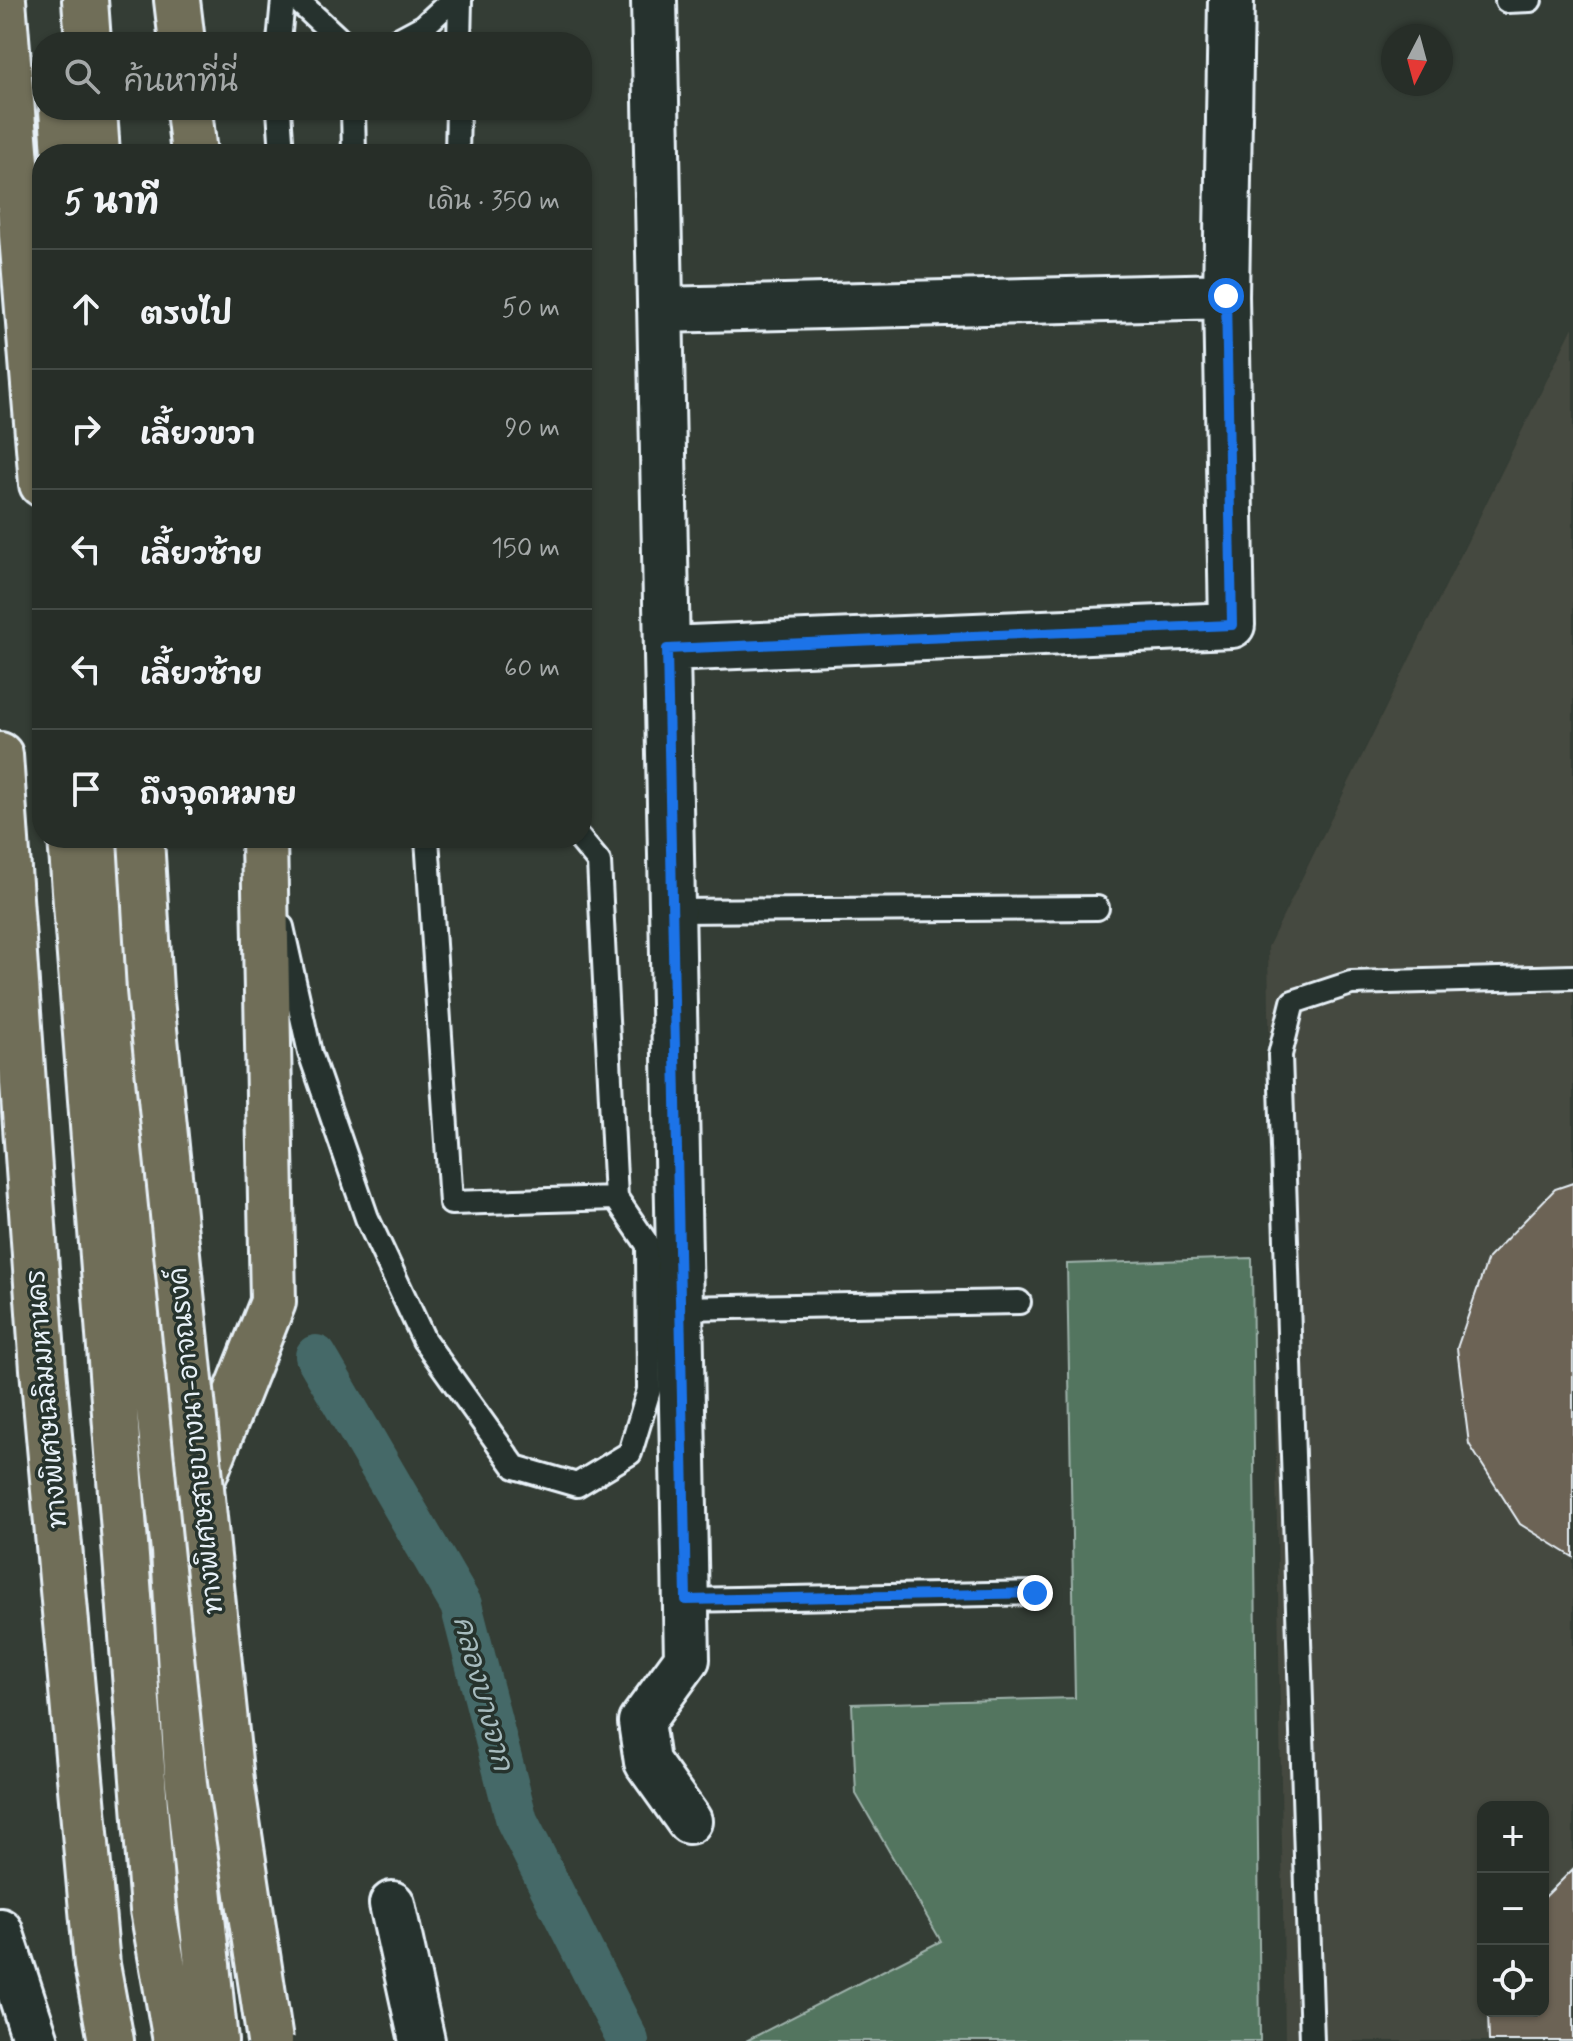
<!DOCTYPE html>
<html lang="th">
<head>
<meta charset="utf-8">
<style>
  body { margin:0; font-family:Mynerve,"Playpen Sans Thai",sans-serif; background:#333a34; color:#f1f3f6 }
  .controls { position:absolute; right:24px; bottom:24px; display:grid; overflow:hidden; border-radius:16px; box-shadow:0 2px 6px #0004 }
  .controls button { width:72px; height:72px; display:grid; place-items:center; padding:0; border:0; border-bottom:2px solid #434a45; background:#272e28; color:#f1f3f6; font:40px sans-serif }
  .compass { position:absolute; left:1381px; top:24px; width:72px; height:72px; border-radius:50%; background:#272e28; box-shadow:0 2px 6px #0004; rotate:186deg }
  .stop { position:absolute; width:24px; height:24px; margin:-18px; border:6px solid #1a73e8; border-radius:50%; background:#fff }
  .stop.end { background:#1a73e8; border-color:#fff; box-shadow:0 2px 8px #0008 }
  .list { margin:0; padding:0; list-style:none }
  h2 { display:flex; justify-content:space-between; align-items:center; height:104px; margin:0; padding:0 32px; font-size:34px }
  h2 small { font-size:26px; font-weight:400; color:#a4a8a8 }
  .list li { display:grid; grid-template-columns:52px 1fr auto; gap:24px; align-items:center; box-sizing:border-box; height:120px; padding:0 32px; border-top:2px solid #434a45 }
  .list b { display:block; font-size:30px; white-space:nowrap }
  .list em { font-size:26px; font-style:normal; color:#a4a8a8 }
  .icon { flex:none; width:44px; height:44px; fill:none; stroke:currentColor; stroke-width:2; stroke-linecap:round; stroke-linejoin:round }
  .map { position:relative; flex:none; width:1573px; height:2041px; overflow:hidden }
  .search { position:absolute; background:#272e28; box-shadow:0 2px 6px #0004; left:32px; top:32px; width:560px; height:88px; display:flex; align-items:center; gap:20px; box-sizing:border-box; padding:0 28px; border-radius:32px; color:#a4a8a8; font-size:30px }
  .panel { position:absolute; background:#272e28; box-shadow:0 2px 6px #0004; left:32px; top:144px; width:560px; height:704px; border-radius:32px }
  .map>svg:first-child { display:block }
  .built { fill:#45483f; fill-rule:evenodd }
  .green { fill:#53745e; stroke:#9eb2ab; stroke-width:2 }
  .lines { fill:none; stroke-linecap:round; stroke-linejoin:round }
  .canal { stroke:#446967; stroke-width:42 }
  .building { fill:#6c6355; stroke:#e8f1f8; stroke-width:2 }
  .service-casing { stroke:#e8f1f8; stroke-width:28 }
  .minor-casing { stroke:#e8f1f8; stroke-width:50 }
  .motorway-casing { stroke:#e8f1f8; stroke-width:50 }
  .service { stroke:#26332d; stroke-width:22 }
  .minor { stroke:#26332d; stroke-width:44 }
  .motorway { stroke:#706e59; stroke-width:44 }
  .motorway-bridge-casing { stroke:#e8f1f8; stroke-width:50; stroke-linecap:butt }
  .motorway-bridge { stroke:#706e59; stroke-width:44 }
  .route { stroke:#1a73e8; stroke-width:10 }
  .labels { text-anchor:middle; stroke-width:7; stroke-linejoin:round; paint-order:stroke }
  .street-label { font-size:26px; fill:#e8f1f8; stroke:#26332d }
  .water-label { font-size:28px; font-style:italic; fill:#a6bbbe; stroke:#26332d }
</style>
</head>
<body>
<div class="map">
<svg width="1573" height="2041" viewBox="0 0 1573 2041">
  <rect width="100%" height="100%" fill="#343d35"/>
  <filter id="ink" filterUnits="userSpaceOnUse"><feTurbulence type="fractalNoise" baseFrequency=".0125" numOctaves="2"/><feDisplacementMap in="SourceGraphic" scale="16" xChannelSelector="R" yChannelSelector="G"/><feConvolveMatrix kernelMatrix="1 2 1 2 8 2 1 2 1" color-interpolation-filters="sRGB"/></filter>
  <g filter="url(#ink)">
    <path class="built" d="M1573,327V2041H1285L1268,947ZM1483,1807H1543V2011H1483Z"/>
    <path class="green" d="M1252,1258L1260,2041H746L941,1941L856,1794L852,1704L1075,1698L1067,1264Z"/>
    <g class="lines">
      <path class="canal" d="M316,1356L461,1605L517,1821L628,2041"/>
    </g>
    <path class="building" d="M1573,1183V1557L1520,1524L1469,1444L1457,1348L1488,1258L1555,1189Z
      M1573,1869V2041H1489L1488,2011H1543V1899Z"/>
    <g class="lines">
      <defs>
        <path id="service" d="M297,0L342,42
          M1507,1L1530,0
          M279,42L283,0
          M394,42L424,26L452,0
          M459,42L460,0
          M279,110L282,154
          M353,110L354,154
          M457,154L458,110
          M427,838L451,1203L616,1198
          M672,911L1097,908
          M282,927L310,1053L367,1218L424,1340L515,1467L577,1485L630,1453L649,1390L648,1245L616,1198L599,862L579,838
          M680,1308L1019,1302
          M686,1600L1035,1593
          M1312,2041L1280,1055L1293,1002L1351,983L1573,977"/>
        <path id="minor" d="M654,0L687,1659L641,1722L647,1762L689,1821
          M1226,296L1231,0
          M660,310L1226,296L1232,625L667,649
          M392,1904L422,2041
          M0,1931L36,2041"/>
        <path id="motorway" d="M3,0L42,484
          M85,0L88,42
          M177,0L182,42
          M62,110L65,154
          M94,110L97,154
          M189,110L194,154
          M0,755L43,1369L97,1965L111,2041
          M71,838L153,1910L176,2041
          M109,838L126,1102L174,1551L187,1774L215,2041
          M197,1493L273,1302L264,838"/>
      </defs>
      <use href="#service" class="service-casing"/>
      <use href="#minor" class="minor-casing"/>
      <use href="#motorway" class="motorway-casing"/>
      <use href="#service" class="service"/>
      <use href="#minor" class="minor"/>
      <use href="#motorway" class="motorway"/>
      <defs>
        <path id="motorway-bridge" d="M141,838L150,990L231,1781L270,2041"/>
      </defs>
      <use href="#motorway-bridge" class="motorway-bridge-casing"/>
      <use href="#motorway-bridge" class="motorway-bridge"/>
    </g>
  </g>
  <g class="lines" filter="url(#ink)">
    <path class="route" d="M1035,1593L686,1600L667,649L1232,625L1226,296"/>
  </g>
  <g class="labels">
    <g class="street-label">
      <text transform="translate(46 1399) rotate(-95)" y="9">ทางพิเศษเฉลิมมหานคร</text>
      <text transform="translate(195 1441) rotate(-96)" y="9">ทางพิเศษสายบางนา-อาจณรงค์</text>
    </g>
    <g class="water-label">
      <text transform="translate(484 1693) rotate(75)" y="10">คลองบางจาก</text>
    </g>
  </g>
</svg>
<div class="controls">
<button>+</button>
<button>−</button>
<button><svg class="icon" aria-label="locate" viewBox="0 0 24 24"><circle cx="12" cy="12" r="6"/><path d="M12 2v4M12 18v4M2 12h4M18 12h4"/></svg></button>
</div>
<svg class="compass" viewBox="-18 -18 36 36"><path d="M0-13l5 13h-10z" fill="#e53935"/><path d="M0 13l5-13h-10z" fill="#a4a8a8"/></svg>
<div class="stop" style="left:1226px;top:296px"></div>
<div class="stop end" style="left:1035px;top:1593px"></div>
<div class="search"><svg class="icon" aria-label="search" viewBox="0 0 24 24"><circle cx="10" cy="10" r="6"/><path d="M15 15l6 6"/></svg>ค้นหาที่นี่</div>
<section class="panel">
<h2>5 นาที<small>เดิน · 350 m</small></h2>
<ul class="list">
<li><svg class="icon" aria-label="ahead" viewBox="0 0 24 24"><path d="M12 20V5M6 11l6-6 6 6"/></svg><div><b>ตรงไป</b></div><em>50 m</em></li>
<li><svg class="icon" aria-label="right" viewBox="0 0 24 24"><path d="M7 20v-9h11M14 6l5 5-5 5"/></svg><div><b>เลี้ยวขวา</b></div><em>90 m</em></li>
<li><svg class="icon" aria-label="left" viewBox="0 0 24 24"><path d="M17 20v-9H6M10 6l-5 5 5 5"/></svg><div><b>เลี้ยวซ้าย</b></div><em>150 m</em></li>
<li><svg class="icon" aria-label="left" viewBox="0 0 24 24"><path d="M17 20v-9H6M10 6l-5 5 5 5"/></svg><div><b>เลี้ยวซ้าย</b></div><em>60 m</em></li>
<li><svg class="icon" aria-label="arrive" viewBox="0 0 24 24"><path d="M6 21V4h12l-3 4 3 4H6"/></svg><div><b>ถึงจุดหมาย</b></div></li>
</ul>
</section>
</div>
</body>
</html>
